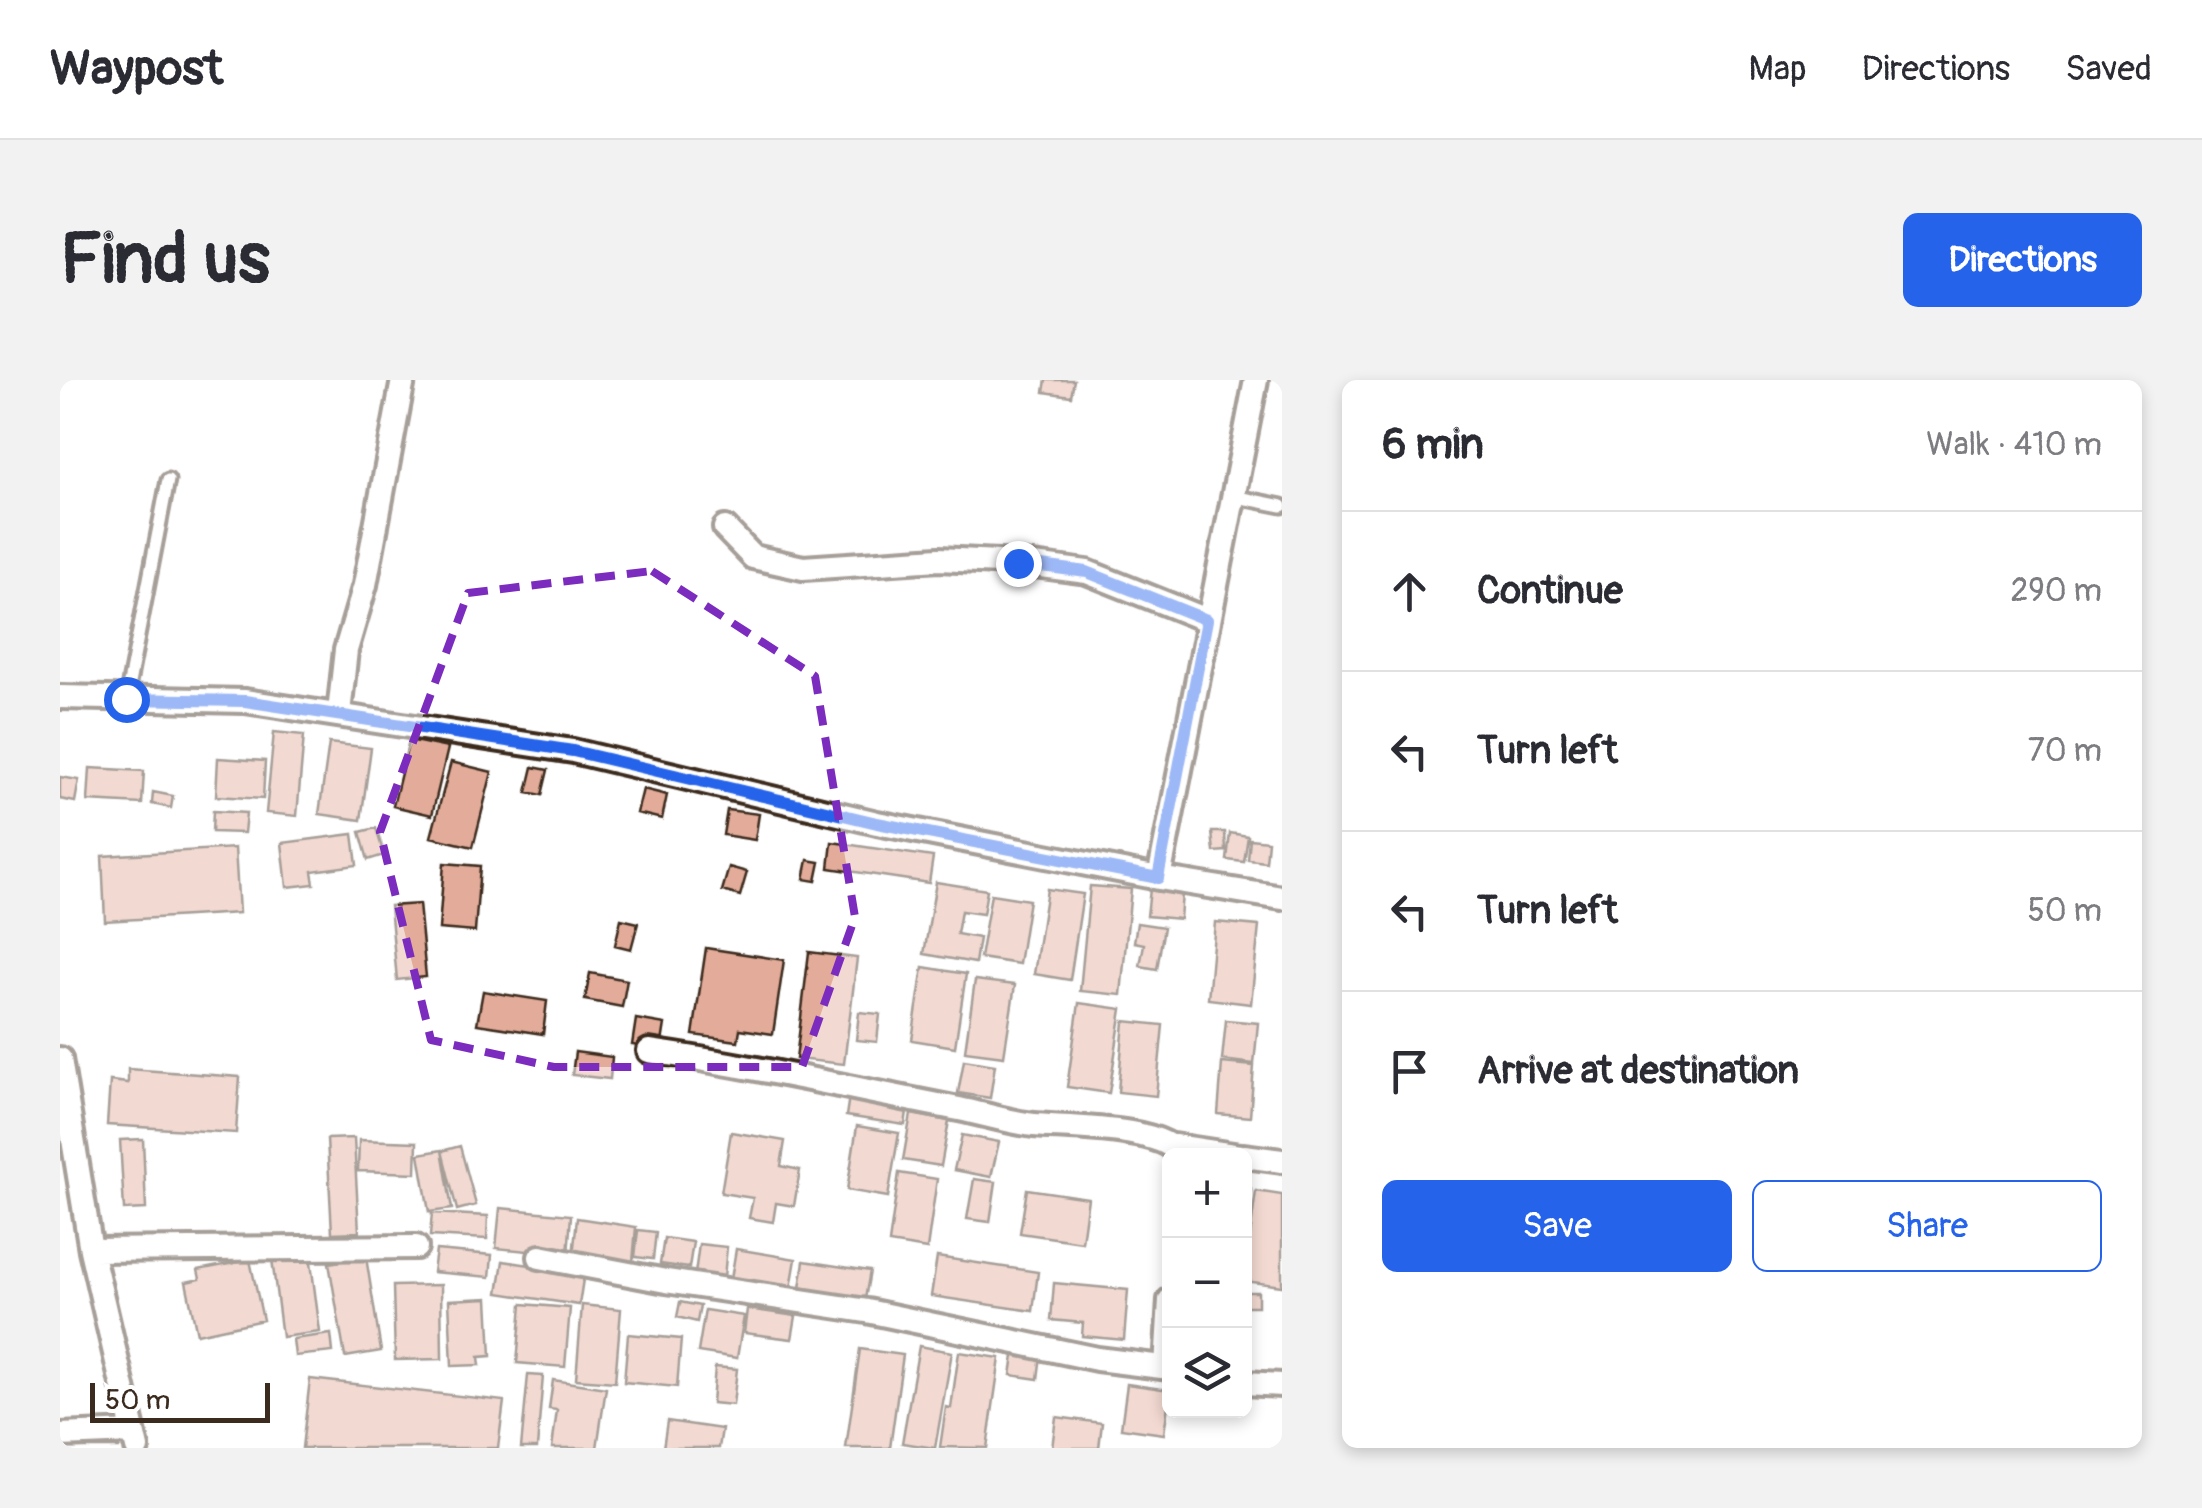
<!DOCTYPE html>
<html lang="en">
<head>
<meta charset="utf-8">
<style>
  body { margin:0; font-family:Pangolin,sans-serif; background:#f2f2f3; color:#2b2b33 }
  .controls { position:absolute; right:30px; bottom:30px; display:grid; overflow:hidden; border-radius:15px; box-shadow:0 5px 15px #0003 }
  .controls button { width:90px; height:90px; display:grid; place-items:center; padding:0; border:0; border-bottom:2px solid #e1e1e2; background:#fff; color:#2b2b33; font:50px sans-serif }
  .scale { position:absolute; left:30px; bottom:25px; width:180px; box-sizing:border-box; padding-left:10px; border:5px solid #3b2a1e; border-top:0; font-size:28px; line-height:35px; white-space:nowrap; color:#3b2a1e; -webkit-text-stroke:8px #fff; paint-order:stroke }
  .stop { position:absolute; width:30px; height:30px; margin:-22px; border:8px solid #2563eb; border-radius:50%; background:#fff }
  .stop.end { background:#2563eb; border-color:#fff; box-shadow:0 2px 10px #0008 }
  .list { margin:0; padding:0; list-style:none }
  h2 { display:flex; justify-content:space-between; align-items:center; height:130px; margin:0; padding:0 40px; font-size:42px }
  h2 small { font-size:32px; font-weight:400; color:#7c7c81 }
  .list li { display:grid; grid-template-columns:65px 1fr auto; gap:30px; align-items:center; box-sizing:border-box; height:160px; padding:0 40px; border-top:2px solid #e1e1e2 }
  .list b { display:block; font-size:38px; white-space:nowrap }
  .list em { font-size:32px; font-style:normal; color:#7c7c81 }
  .actions { display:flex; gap:20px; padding:30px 40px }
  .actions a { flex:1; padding:22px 0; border:2px solid #2563eb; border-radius:15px; text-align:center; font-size:35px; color:#2563eb }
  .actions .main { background:#2563eb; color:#fff }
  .icon { flex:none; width:55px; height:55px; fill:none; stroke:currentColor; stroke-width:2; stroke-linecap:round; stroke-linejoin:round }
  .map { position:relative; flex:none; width:1222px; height:1068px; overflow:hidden; border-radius:15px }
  header { display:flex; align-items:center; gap:60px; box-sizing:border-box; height:140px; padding:0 50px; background:#fff; border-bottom:2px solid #e1e1e2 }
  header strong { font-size:48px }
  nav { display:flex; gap:55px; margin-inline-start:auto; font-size:35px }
  .intro { display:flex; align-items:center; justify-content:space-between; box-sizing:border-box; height:240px; padding:0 60px }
  h1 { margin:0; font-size:70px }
  .button { padding:25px 45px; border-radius:15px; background:#2563eb; color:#fff; font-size:35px; font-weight:700 }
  main { display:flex; gap:60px; padding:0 60px }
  aside { flex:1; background:#fff; border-radius:15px; box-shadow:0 5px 15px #0003 }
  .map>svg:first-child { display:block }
  .building { fill:#e3ac9a; stroke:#3b2a1e; stroke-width:2.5 }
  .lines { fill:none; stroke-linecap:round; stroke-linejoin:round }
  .lane-casing { stroke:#3b2a1e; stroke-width:19 }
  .street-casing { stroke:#3b2a1e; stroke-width:30 }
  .lane { stroke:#fff; stroke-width:11 }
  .street { stroke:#fff; stroke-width:22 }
  .route { stroke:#2563eb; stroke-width:12 }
  .marked { fill:none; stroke:#7b2cbf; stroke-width:8; stroke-dasharray:20 12; stroke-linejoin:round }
</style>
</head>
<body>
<header>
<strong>Waypost</strong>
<nav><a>Map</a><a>Directions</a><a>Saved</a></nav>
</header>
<div class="intro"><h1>Find us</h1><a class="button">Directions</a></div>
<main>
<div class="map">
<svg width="1222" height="1068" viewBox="0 0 1222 1068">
  <rect width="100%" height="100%" fill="#fff"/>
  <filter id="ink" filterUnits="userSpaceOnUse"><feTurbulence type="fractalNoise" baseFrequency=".01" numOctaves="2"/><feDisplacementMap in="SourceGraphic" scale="20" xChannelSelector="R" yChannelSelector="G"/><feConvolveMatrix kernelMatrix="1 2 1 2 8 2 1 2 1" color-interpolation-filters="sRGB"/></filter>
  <g filter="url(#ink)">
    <path class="building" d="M986,0H1014L1011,16L984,12Z
      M214,352L244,355L237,436L206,433Z
      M349,360L388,368L372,435L333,426Z
      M269,363L311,368L301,440L259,434Z
      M158,378L205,381L203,419L156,416Z
      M391,382L432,392L413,467L371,457Z
      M473,387L488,390L482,415L467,412Z
      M30,388L84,391L82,424L28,421Z
      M0,397L19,400L15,422L0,419Z
      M583,409L607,415L602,439L577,433Z
      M93,412L113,416L111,428L92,424Z
      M667,430L699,434L695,460L663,455Z
      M153,431L186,433L184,453L152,452Z
      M316,448L324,475L308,480L300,452Z
      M1152,452H1165L1166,471L1154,472Z
      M1170,453L1188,456L1184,482L1167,480Z
      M293,454L297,485L252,491L254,504L227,507L222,463Z
      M1190,459L1208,461L1206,482L1188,480Z
      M772,462L873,477L869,503L769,488Z
      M175,468L179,533L45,541L42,476Z
      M748,480L760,482L756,501L744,499Z
      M384,483L420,486L415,552L379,549Z
      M669,487L687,492L680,516L662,511Z
      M876,502L927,510L923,534L901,531L897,554L919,558L915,583L864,574Z
      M1030,506L1071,509L1061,615L1020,611Z
      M987,509L1023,514L1010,600L974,594Z
      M1090,509L1122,513L1120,539L1087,536Z
      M931,514L969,520L959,584L920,578Z
      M359,524L366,597L337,600L330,526Z
      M561,539L578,543L571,569L555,565Z
      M1155,542L1199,546L1191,624L1148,619Z
      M1077,543L1104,547L1097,589L1080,586L1084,564L1074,562Z
      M646,568L724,580L713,654L680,649L678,661L633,655Z
      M749,572L797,578L784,684L736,679Z
      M863,587L906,594L895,667L852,660Z
      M530,593L567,600L562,627L525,620Z
      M915,600L955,605L944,676L905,671Z
      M423,611L487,621L483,654L417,644Z
      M1019,623L1062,629L1049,713L1007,707Z
      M799,632L820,634L817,662L796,660Z
      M576,639L605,644L601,669L572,665Z
      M1166,640L1198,643L1194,684L1162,680Z
      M1064,641L1103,645L1096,716L1058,712Z
      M515,672L552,677L550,699L512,695Z
      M904,680L935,685L930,718L898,713Z
      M1162,683L1194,686L1190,737L1158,734Z
      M68,689L180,697L176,753L47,745L50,701L68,703Z
      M789,716L848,725L845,745L786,736Z
      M851,734L889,741L881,786L843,780Z
      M797,746L839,753L828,817L787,810Z
      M671,752L725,761L721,786L740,790L734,826L716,823L713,842L689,838L693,818L661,813Z
      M902,755L939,762L931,797L894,790Z
      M294,758L299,852L272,853L267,759Z
      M83,759L86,829L64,830L60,760Z
      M299,760L357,762L356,793L298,791Z
      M400,766L416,825L397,830L382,771Z
      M382,770L392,829L369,832L359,774Z
      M839,793L877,799L867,869L829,863Z
      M914,799L936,802L930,842L907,839Z
      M967,809L1028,818L1022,862L960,853Z
      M1184,809H1191L1184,868Z
      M1196,811L1222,815V906L1184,901Z
      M440,828L511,835L508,875L436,868Z
      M372,833L428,836L427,859L370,856Z
      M517,838L576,847L573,882L513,876Z
      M578,850L596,852L593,879L575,877Z
      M604,858L633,862L629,888L600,884Z
      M639,864L667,867L664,897L635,894Z
      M676,869L736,879L731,908L671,899Z
      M376,870L432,875L430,897L373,892Z
      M250,874L260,952L222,957L212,879Z
      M306,877L321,971L285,977L269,883Z
      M877,877L978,892L973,931L871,916Z
      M190,880L203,940L137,954L126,902L140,899L138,890Z
      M443,881L524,893L519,925L438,913Z
      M744,881L810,891L805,919L740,908Z
      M994,903L1068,910L1064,960L1022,956L1023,943L991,940Z
      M381,905L382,979L335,980L333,906Z
      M1184,912H1198V926H1184Z
      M428,918L431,976L419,977L420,985L392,986L389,920Z
      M620,922L640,926L637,942L617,937Z
      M462,924L510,928L505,987L457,983Z
      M522,925L561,929L555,1002L516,999Z
      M687,929L736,936L732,959L684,953Z
      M645,930L684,936L677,978L638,972Z
      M271,954L273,972L235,976L233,959Z
      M568,954L621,959L617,1007L564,1002Z
      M859,966L892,972L875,1068L842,1063Z
      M800,969L843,975L830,1068H786Z
      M955,970L981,975L978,999L951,995Z
      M899,972L940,978L927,1068L880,1067L886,1027L891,1028Z
      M655,987L677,989L673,1025L652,1023Z
      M468,995L483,996L477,1068H461Z
      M250,999L444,1021L438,1068H242Z
      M493,1000L546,1008L537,1068H492L497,1030L489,1029Z
      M1067,1004L1110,1010L1104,1054L1061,1048Z
      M996,1037L1042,1043L1039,1068H992Z
      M607,1041L662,1049L659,1068H603Z
      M14,1060L60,1063L59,1068H13Z"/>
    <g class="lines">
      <defs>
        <path id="lane" d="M1172,116L1222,126
          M66,319L108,100"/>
        <path id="street" d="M665,148L693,177L743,188L879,179L958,183L1027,192L1147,240
          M0,317L185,321L513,371L817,443L1099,498L1222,518
          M279,333L286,270L305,205L343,0
          M1099,498L1196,0
          M589,671C693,686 795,709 899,729C924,734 948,742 974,745C1006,748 1105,746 1120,776
          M0,679L31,870L77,1068
          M1114,766L1180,776
          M1184,776L1222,781
          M31,870L356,867
          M480,877L606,901L807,931L1037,979L1110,988
          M1106,987L1110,920
          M1184,1003L1222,1005
          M0,1055L73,1052"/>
      </defs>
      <use href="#lane" class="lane-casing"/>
      <use href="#street" class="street-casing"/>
      <use href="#lane" class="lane"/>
      <use href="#street" class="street"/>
    </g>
  </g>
  <g class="lines" filter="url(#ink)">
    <path class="route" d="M66,319L185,321L513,371L817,443L1098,498L1147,240L1027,192L958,183"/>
  </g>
  <path d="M0 0H1222V1068H0ZM592,191L755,296L795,537L742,687H494L371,660L320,452L408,213Z" fill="#fff" fill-opacity=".55" fill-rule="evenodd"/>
  <path class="marked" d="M592,191L755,296L795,537L742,687H494L371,660L320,452L408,213Z"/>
</svg>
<div class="controls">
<button>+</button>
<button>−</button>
<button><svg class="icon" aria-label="layers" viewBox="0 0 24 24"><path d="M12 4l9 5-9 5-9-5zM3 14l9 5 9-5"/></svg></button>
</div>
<div class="scale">50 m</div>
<div class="stop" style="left:66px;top:319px"></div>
<div class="stop end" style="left:958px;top:183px"></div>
</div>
<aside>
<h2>6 min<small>Walk · 410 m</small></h2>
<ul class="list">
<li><svg class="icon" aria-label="ahead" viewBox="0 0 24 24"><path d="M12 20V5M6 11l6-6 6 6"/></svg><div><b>Continue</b></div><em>290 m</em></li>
<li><svg class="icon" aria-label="left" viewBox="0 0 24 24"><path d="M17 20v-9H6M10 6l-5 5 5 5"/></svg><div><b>Turn left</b></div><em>70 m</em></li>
<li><svg class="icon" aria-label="left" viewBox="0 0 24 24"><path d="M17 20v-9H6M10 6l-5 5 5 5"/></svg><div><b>Turn left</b></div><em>50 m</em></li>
<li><svg class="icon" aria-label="arrive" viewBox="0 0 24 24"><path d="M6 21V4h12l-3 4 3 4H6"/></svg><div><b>Arrive at destination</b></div></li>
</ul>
<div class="actions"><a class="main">Save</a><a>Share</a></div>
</aside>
</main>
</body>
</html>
